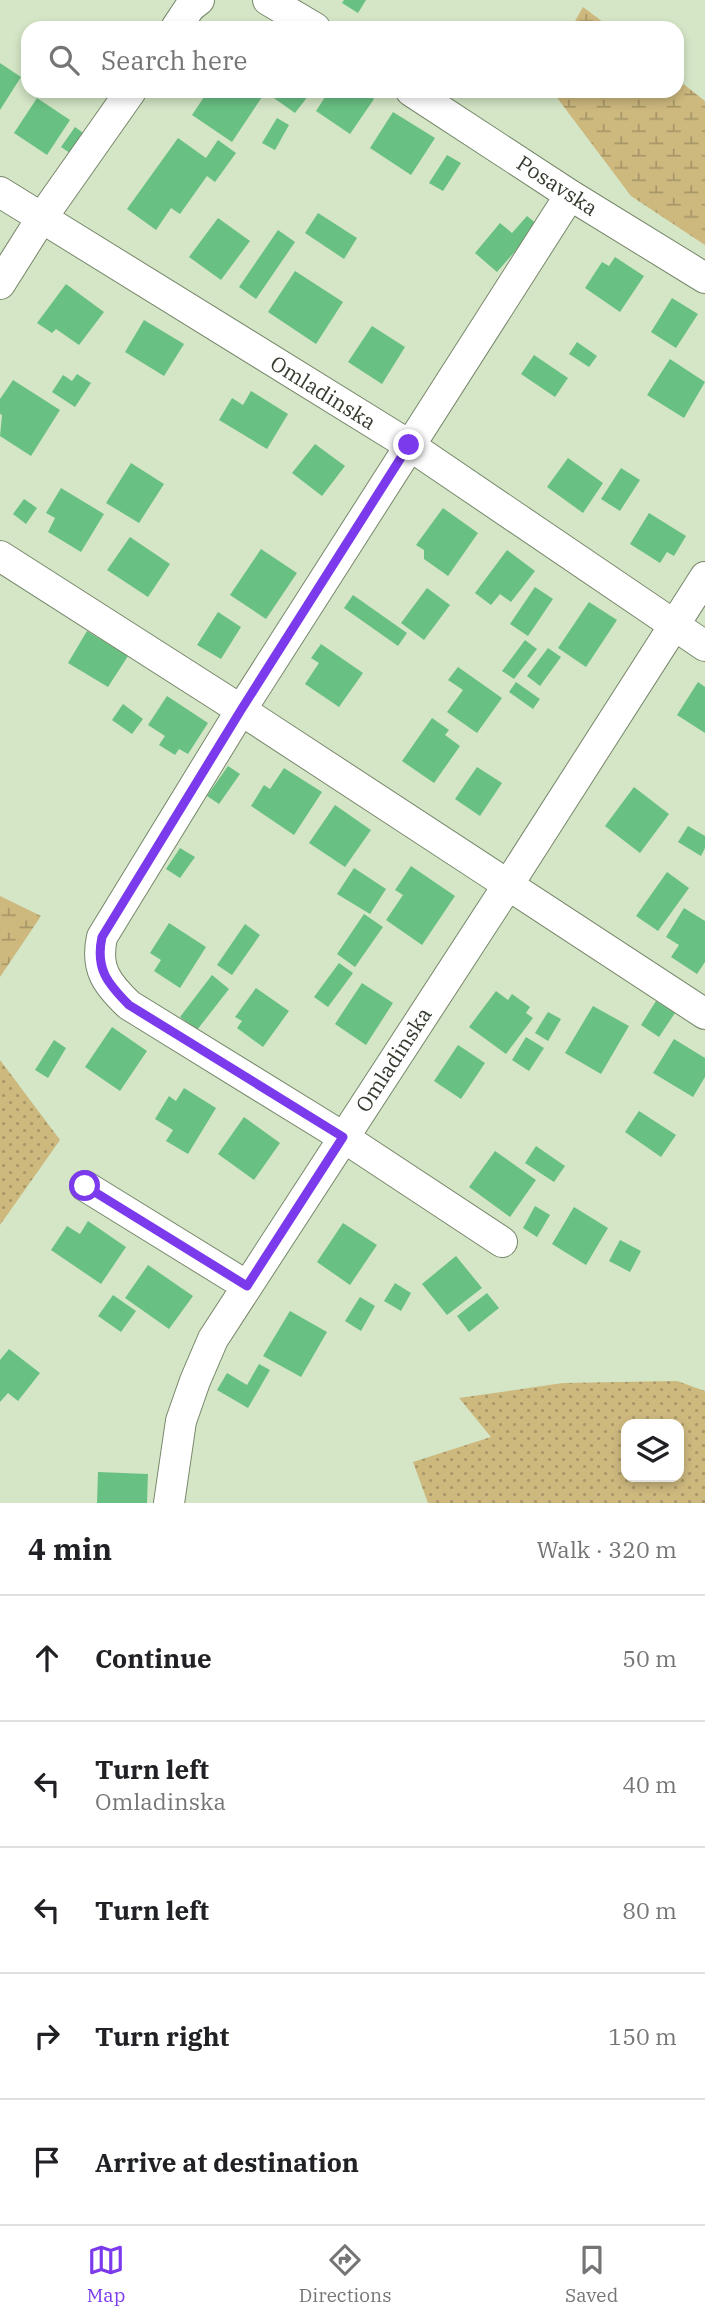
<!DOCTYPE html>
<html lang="en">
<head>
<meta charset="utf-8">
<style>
  body { margin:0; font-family:"IBM Plex Serif",serif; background:#f2f2f2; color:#202124 }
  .controls { position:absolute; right:21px; bottom:21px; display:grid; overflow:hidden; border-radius:14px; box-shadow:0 4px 10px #0003 }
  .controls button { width:63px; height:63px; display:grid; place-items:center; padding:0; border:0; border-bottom:2px solid #e0e0e0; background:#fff; color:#202124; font:35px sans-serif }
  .stop { position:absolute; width:21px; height:21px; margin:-16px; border:5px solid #7c3aed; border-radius:50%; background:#fff }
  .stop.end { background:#7c3aed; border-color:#fff; box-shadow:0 2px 7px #0008 }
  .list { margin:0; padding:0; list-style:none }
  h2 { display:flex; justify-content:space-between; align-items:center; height:91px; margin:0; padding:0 28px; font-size:30px }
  h2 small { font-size:23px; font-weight:400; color:#757577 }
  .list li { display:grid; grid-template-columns:46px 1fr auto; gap:21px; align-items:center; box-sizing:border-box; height:126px; padding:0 28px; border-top:2px solid #e0e0e0 }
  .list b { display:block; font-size:26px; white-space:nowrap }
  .list p { margin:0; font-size:23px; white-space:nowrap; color:#757577 }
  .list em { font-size:23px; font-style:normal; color:#757577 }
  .icon { flex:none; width:38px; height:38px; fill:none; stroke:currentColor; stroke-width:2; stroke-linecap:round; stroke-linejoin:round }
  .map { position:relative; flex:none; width:705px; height:1503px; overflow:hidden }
  .search { position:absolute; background:#fff; box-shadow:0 4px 10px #0003; left:21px; right:21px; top:21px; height:77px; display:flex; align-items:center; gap:18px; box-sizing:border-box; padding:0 24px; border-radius:21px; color:#757577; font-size:26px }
  .sheet { height:721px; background:#fff }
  nav { display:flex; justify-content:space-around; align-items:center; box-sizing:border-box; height:98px; border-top:2px solid #e0e0e0; background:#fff; font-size:19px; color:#757577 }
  nav a { display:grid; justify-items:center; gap:4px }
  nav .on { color:#7c3aed }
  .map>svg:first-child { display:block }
  .green { fill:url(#green-dots); fill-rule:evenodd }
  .wetland { fill:url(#wetland-marsh) }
  .building { fill:#69c083 }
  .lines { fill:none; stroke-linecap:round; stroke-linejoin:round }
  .minor-casing { stroke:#77876a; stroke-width:32 }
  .minor { stroke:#fff; stroke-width:30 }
  .route { stroke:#7c3aed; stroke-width:9 }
  .labels { text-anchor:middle; stroke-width:5; stroke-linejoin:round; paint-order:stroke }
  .street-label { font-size:21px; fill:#353c2f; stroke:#fff }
</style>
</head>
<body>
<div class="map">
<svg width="705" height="1503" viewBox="0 0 705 1503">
  <defs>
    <pattern id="green-dots" width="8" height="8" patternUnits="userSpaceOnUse" patternTransform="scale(1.75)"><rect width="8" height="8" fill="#cdb87e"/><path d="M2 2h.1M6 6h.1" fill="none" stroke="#a79768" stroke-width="1.8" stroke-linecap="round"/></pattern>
    <pattern id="wetland-marsh" width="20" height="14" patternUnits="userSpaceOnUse" patternTransform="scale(1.75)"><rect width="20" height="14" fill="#cdb87e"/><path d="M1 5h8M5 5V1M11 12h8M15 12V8" fill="none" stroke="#a79768"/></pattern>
  </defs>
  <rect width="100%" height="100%" fill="#d4e6c6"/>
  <path class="green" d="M0,1060L60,1140L0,1225Z
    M677,1381L705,1391V1503H428L413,1462L491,1437L459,1398L563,1383ZM626,1424H679V1477H626Z"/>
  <path class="wetland" d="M583,7L611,28H571Z
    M677,79L705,101V245L631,196L552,91H677Z
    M0,896L41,916L0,977Z"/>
  <path class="building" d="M344,0H366L358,13L342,3Z
    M0,63L21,77L0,110Z
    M208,91H266L232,142L192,115Z
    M274,91H312L295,113L271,96Z
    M329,91H362L374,99L350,134L316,111Z
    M37,98L70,120L47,155L14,133Z
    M393,112L435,138L411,175L370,148Z
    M277,118L289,125L275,150L262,143Z
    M75,127L86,135L73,155L61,147Z
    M178,138L206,158L218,140L236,153L215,182L207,176L180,214L171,208L156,230L127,209Z
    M447,155L461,163L443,191L429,183Z
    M318,213L357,238L344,259L305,233Z
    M527,216L538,225L497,272L475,253L500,223L512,233Z
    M218,218L250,241L221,280L189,257Z
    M278,230L295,242L256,299L239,287Z
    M615,257L644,276L620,312L585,288L602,262L609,266Z
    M295,271L343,302L316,344L268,312Z
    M66,284L104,312L79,345L56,329L52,333L37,323Z
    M672,298L698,314L676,348L651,332Z
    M144,320L184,344L164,376L125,352Z
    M372,326L405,347L382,384L348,362Z
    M577,342L597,356L589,367L569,354Z
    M534,355L568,378L555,397L521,374Z
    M670,359L705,382L684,418L647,395Z
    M77,374L91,383L75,407L52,392L63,375L72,381Z
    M13,380L60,410L31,456L0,436L2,415L0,414V399Z
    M251,391L288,414L267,449L219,420L232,398L243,405Z
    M315,444L345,466L322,496L292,473Z
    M568,458L603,483L583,513L547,487Z
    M131,463L164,484L139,523L106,503Z
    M621,468L640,480L620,511L601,499Z
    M61,488L104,514L81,552L48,532L55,518L46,513Z
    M24,499L37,508L26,524L13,514Z
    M443,508L478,533L448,576L424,559V550L416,545Z
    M649,513L686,536L674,556L667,552L660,563L630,544Z
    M130,537L170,564L148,597L107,570Z
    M261,549L297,573L266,619L230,595Z
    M507,550L535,571L511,602L500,594L491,605L475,593Z
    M535,587L553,599L528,636L510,624Z
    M427,588L450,605L424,640L401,623Z
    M353,595L407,633L398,646L344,608Z
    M589,602L617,620L586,667L558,648Z
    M218,612L241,627L221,659L197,645Z
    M87,631L128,656L108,687L68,663Z
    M525,640L537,649L514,679L502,671Z
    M321,644L363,673L339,707L305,684L319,663L311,658Z
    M548,648L561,657L540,686L527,676Z
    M458,667L502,698L477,733L447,712L463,690L448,680Z
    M516,682L540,699L533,709L509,692Z
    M698,682L705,687V733L677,715Z
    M167,696L208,723L188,754L179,749L175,755L159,745L165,736L148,725Z
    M123,704L143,719L132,734L112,720Z
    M432,718L449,730L445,735L460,746L434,783L402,761Z
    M228,766L240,774L219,804L207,796Z
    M477,767L502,783L480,816L455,799Z
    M284,768L322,792L294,835L251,806L264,785L270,789Z
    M634,787L669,814L640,853L605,826Z
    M335,805L371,830L345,867L309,843Z
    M688,826L705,836V848L701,856L678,842Z
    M180,848L195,857L180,878L166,869Z
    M411,866L455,896L422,945L386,920L403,895L395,890Z
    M354,868L386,889L370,914L337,894Z
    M667,872L689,888L658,931L636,916Z
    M684,908L705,921V962L697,974L671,957L679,945L666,937Z
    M364,914L383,927L355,967L337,954Z
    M169,923L206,947L180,988L154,971L161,960L150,953Z
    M245,924L260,935L232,975L217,965Z
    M339,963L353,973L328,1007L314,997Z
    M212,975L229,989L197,1030L180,1017Z
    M362,983L393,1003L366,1045L335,1024Z
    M256,988L289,1011L263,1047L237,1028L242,1021L235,1017Z
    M496,991L508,1000L512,994L530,1007L526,1013L533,1018L506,1054L469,1027Z
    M656,1001L675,1013L659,1037L641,1025Z
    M593,1006L629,1026L601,1074L565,1053Z
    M548,1012L561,1019L548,1041L535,1033Z
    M112,1027L147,1051L120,1091L85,1067Z
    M526,1037L544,1048L529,1071L512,1060Z
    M674,1039L705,1058V1077L693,1097L653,1073Z
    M54,1040L66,1048L48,1078L35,1070Z
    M458,1045L485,1063L461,1099L434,1081Z
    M184,1088L216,1108L188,1154L166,1141L173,1130L155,1119L169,1096L176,1101Z
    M639,1111L676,1135L661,1157L625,1132Z
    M244,1117L280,1143L254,1180L218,1154Z
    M536,1146L565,1166L554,1182L525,1163Z
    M495,1151L536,1180L510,1217L469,1187Z
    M535,1206L550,1215L537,1237L523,1228Z
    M574,1207L608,1228L586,1265L552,1244Z
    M88,1221L126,1247L101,1284L51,1250L67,1226L80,1234Z
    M343,1223L377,1245L350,1285L317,1262Z
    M620,1240L641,1251L630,1272L609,1261Z
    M456,1256L482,1288L447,1315L422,1284Z
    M148,1265L193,1296L169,1329L125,1298Z
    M395,1283L411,1293L401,1311L384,1301Z
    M487,1293L499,1308L469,1332L457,1316Z
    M113,1295L136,1311L121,1332L98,1316Z
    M360,1297L375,1306L361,1331L345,1321Z
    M290,1311L327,1332L301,1377L263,1356Z
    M9,1349L40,1373L18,1401L8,1393L0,1402V1360Z
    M259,1364L270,1370L248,1408L217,1390L227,1373L247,1385Z
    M98,1472L148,1474L147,1503H97Z"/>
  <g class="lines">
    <defs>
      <path id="minor" d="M268,0L315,28
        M176,28L190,7L199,0
        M411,91L570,195L705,278
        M0,192L409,445L705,646
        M0,284L41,219L131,91
        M0,556L241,710L705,1014
        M85,1186L247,1286
        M502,1242L343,1137L129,1005C107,984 95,969 102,937L241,710L570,195
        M169,1503L181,1421L195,1381L213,1339L508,885L705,577"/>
    </defs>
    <use href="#minor" class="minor-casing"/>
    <use href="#minor" class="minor"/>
  </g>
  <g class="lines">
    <path class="route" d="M85,1186L247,1286L343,1137L129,1005C108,984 95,969 102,937L241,710L409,445"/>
  </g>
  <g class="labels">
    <g class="street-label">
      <text transform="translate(557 186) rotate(33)" y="7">Posavska</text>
      <text transform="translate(323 393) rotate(32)" y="7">Omladinska</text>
      <text transform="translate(394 1060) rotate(-57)" y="7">Omladinska</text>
    </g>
  </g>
</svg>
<div class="controls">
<button><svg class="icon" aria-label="layers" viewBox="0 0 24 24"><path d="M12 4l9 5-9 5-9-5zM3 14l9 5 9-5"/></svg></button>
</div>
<div class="stop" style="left:85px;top:1186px"></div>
<div class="stop end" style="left:409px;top:445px"></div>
<div class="search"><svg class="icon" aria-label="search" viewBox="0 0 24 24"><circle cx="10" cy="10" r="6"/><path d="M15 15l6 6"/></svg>Search here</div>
</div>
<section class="sheet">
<h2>4 min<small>Walk · 320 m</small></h2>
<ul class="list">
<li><svg class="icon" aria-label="ahead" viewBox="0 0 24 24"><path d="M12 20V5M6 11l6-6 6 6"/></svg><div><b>Continue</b></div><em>50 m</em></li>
<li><svg class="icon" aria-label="left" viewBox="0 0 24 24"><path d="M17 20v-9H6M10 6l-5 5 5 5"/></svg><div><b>Turn left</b><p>Omladinska</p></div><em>40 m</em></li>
<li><svg class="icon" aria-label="left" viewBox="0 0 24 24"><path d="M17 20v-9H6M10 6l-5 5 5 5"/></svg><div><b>Turn left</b></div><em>80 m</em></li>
<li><svg class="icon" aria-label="right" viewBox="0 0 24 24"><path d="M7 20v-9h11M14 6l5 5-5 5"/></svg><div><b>Turn right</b></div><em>150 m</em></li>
<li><svg class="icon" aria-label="arrive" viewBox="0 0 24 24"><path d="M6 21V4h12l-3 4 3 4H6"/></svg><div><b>Arrive at destination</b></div></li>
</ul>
</section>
<nav>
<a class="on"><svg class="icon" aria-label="map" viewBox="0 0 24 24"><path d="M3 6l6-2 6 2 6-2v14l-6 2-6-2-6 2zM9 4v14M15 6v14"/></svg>Map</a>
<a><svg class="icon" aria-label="directions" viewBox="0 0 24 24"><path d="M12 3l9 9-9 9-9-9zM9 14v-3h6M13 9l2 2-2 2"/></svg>Directions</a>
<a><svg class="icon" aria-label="saved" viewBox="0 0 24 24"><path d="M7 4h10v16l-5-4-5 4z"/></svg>Saved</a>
</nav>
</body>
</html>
